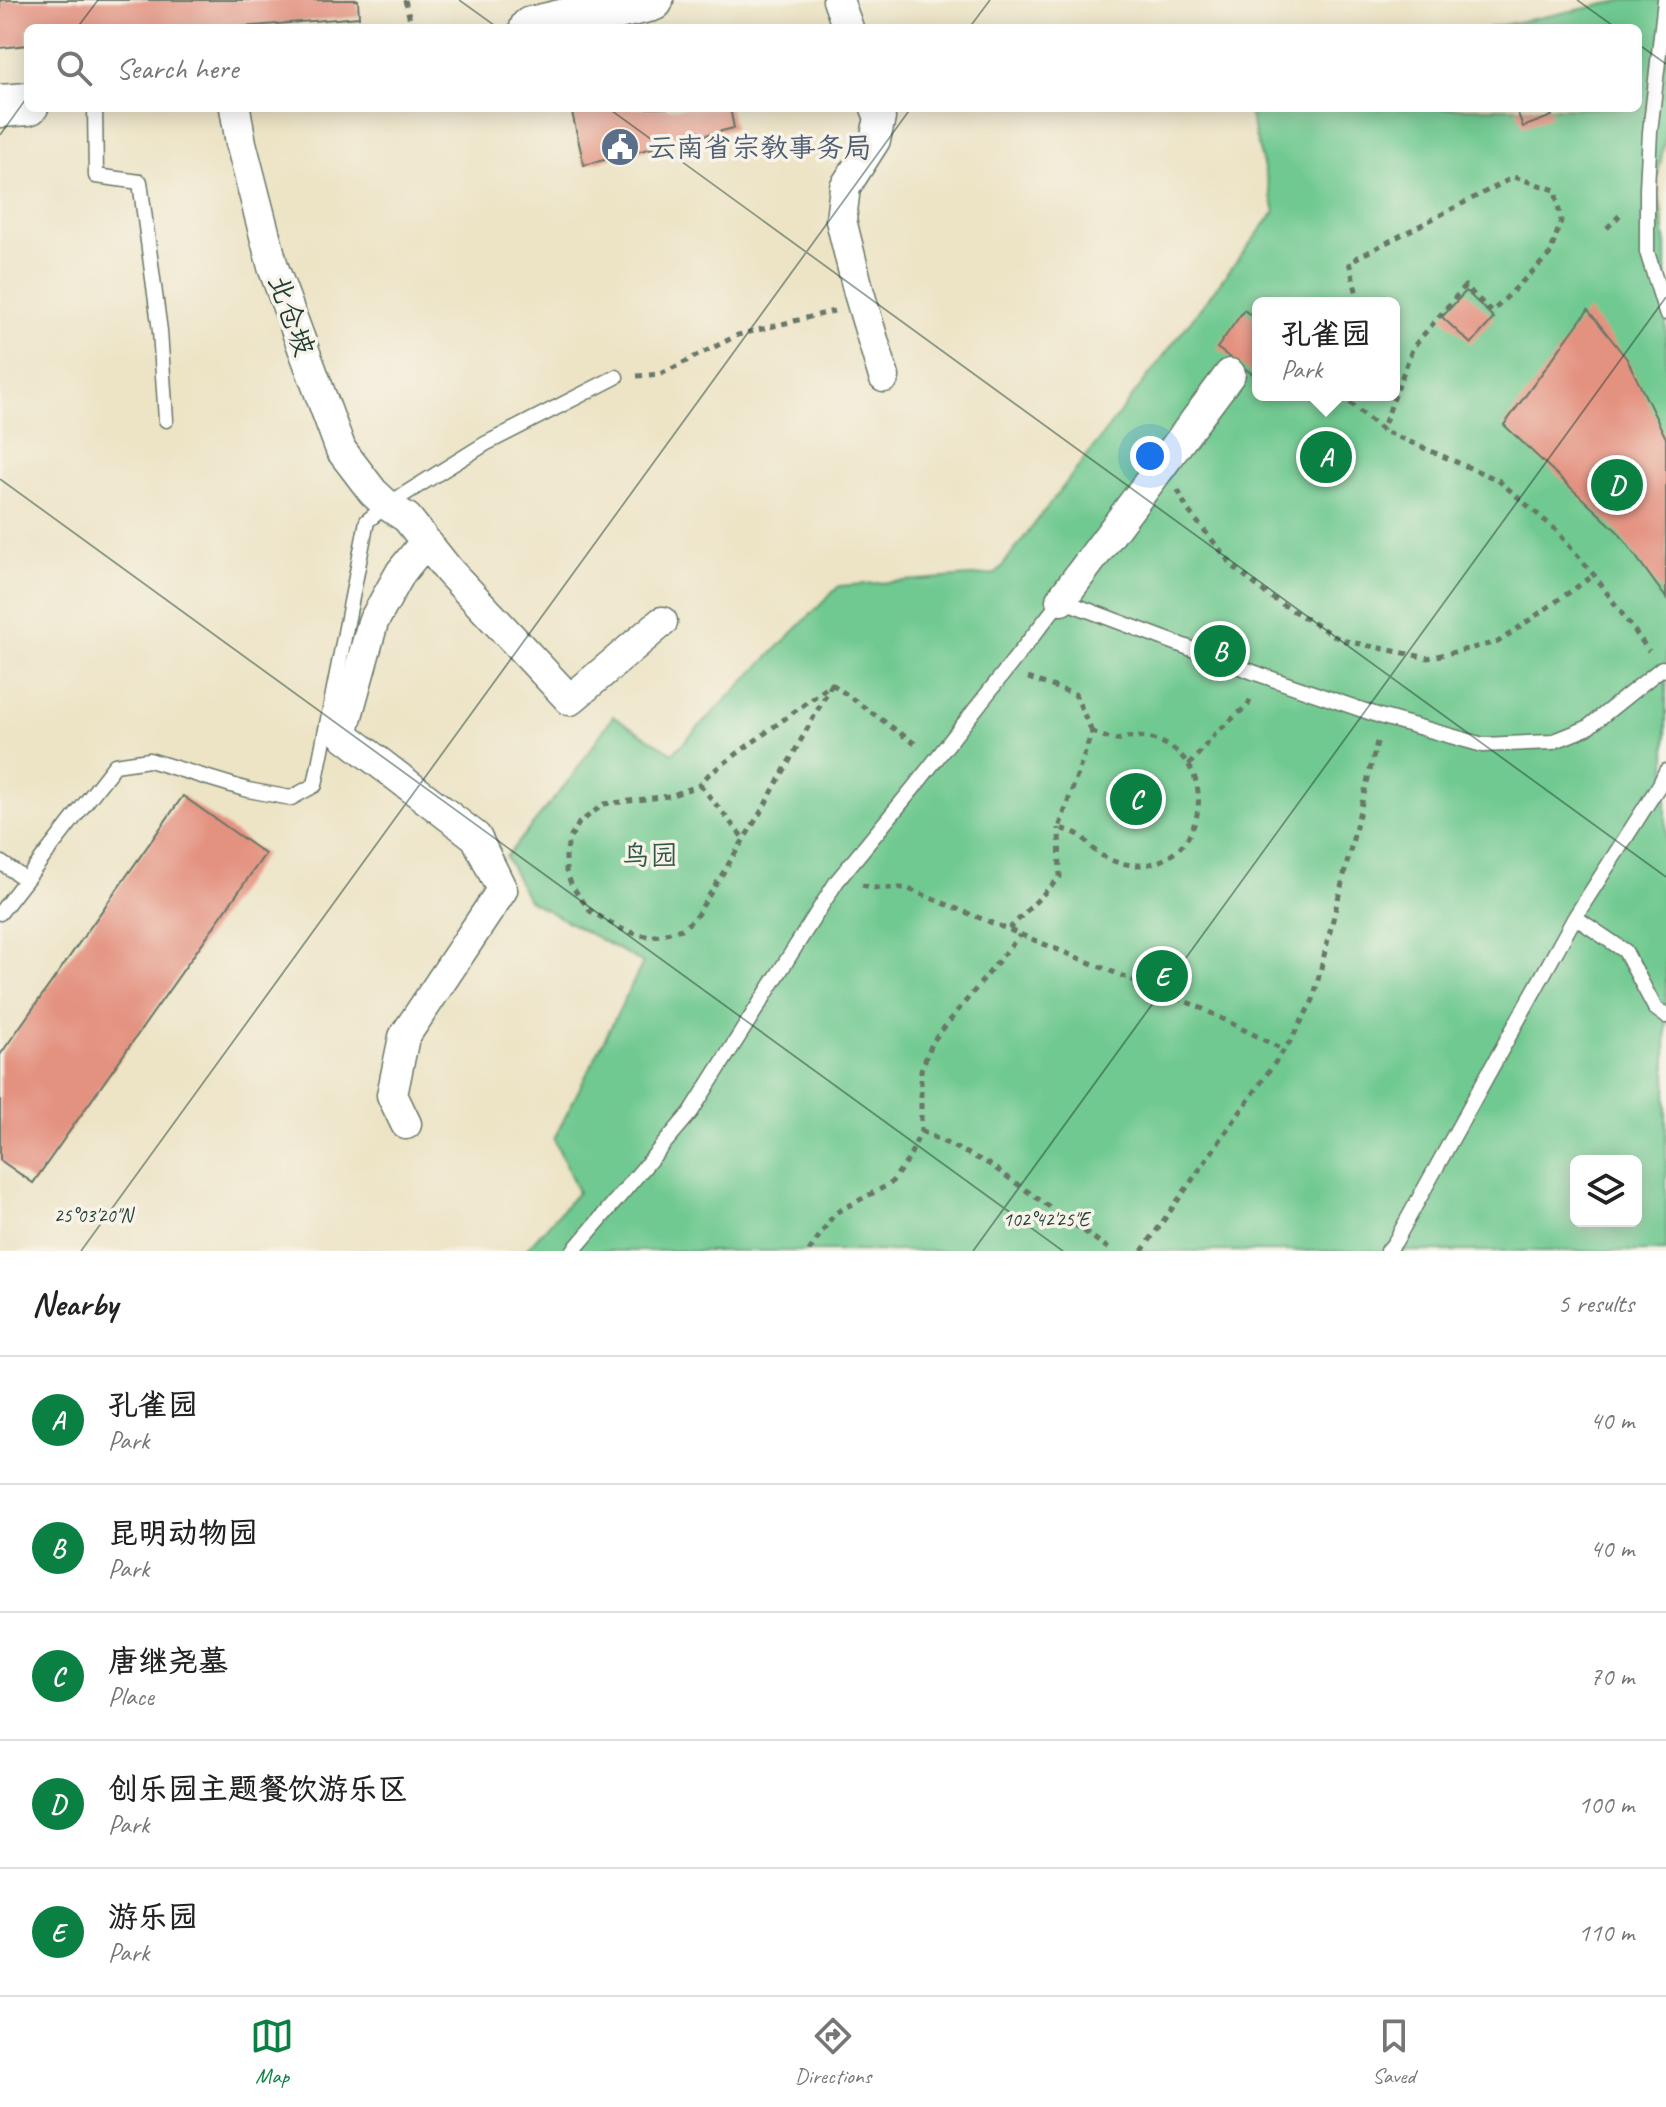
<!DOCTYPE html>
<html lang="en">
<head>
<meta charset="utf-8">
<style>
  body { margin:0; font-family:Caveat,"LXGW WenKai TC",sans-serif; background:#f2f2f2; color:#222 }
  .controls { position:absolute; right:24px; bottom:24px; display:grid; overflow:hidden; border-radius:12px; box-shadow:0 4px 20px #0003 }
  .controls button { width:72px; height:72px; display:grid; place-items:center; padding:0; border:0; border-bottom:2px solid #e0e0e0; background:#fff; color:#222; font:40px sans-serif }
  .you { position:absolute; left:1150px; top:456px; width:28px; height:28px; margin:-20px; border:6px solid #fff; border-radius:50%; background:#1a73e8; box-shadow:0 0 0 12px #1a73e833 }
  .badge { display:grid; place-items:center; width:52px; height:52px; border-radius:50%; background:#0b8043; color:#fff; font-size:26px; font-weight:700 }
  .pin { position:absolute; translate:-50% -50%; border:4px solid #fff; box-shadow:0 2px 8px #0006 }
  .popup { position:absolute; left:1252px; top:297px; width:148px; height:104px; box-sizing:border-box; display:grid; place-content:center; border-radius:12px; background:#fff; filter:drop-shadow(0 2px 6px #0005); font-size:26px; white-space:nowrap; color:#767676 }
  .popup b { font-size:30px; color:#222 }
  .popup::after { content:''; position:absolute; left:50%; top:100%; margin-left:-16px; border:16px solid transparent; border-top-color:#fff }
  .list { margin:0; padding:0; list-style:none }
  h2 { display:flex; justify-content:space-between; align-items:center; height:104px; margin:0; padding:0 32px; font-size:34px }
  h2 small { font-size:26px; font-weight:400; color:#767676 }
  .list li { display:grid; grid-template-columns:52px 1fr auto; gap:24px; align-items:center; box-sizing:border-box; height:128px; padding:0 32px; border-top:2px solid #e0e0e0 }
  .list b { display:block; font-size:30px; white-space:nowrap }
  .list p { margin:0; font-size:26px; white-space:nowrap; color:#767676 }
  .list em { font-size:26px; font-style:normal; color:#767676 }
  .icon { flex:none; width:44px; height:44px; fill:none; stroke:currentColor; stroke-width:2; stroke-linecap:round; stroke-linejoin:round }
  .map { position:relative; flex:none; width:1666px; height:1251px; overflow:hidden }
  .search { position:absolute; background:#fff; box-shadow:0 4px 20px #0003; left:24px; right:24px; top:24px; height:88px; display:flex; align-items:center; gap:20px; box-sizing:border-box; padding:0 28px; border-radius:12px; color:#767676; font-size:30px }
  .sheet { height:744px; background:#fff }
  nav { display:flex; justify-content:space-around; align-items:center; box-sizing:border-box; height:112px; border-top:2px solid #e0e0e0; background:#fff; font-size:22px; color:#767676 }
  nav a { display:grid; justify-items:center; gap:4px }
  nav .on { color:#0b8043 }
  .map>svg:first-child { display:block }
  .green { fill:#6fc990; stroke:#478362; stroke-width:2; fill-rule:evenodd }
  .building { fill:#e49280 }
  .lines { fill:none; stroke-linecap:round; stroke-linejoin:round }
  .lane-casing { stroke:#677767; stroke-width:17 }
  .street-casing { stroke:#677767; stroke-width:33 }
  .secondary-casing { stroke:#677767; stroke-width:45 }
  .path { stroke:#677767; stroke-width:5; stroke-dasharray:6 6; stroke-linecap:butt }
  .lane { stroke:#fff; stroke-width:14 }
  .street { stroke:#fff; stroke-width:30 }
  .secondary { stroke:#fff; stroke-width:42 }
  .ticks { fill:none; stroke:#1f3d34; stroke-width:2; stroke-opacity:0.45 }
  .labels { text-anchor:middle; stroke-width:7; stroke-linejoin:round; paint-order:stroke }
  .service-label { font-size:28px; fill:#4e5e75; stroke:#f7f3e8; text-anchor:start }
  .street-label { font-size:28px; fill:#1f3d34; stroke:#f7f3e8 }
  .park-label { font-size:28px; fill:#2f5946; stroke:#f7f3e8 }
  .ticks-label { font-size:20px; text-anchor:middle; fill:#1f3d34; stroke:#f7f3e8; stroke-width:7; stroke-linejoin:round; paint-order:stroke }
</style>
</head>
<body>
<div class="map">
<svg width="1666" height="1251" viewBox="0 0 1666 1251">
  <rect width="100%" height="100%" fill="#f7f3e8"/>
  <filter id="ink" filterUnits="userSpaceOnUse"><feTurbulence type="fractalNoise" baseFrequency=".0125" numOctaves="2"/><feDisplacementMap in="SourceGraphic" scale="16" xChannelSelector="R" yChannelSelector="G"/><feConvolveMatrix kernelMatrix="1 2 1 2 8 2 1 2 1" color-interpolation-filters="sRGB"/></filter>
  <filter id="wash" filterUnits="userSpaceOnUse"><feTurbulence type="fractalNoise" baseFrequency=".006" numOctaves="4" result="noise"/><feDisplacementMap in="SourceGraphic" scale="32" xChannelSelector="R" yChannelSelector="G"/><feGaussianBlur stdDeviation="1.8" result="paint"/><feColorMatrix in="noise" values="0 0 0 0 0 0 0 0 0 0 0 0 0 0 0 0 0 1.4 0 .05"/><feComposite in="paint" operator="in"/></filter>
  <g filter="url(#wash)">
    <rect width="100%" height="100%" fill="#ede4c6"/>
    <path class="green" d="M1626,0H1666V134L1657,179L1666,247V1251H525L578,1192L554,1139L643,963L528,900L506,857L571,778L613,716L673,753L839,586L996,574L1275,211L1248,108H1638V28H1488ZM1258,303H1394V395H1258ZM1576,1161H1636V1221H1576Z"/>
    <g id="blocks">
      <path class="building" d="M0,0H358L359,17L229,28H28V45L0,48Z
        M571,108H730L734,128L584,165Z
        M1516,108H1549L1552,116L1523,127Z
        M1466,291L1494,318L1471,344L1442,317Z
        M1244,310L1258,321V378L1217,348Z
        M1588,310L1627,359L1666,438V598L1618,532L1504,425Z
        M183,796L265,854L33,1183L0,1160V1055Z"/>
    </g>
  </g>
  <g filter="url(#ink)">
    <use href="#blocks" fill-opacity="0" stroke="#677767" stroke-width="2"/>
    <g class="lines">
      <defs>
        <path id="lane" d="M1665,0L1650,132L1647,188V252L1666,313
          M95,108L96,176L140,182L160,331L166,420
          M0,862L25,879
          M0,913L115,765L149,760L248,790L291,798L315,785L367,521L387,505L485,444L616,377
          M1575,917L1625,951L1655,1008L1666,1016
          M573,1251L691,1112L837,881L915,786L1061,600L1261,675L1383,717L1483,745L1552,742L1587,728L1662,668L1666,670
          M1388,1251L1395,1242L1575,917L1660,784L1666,771"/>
        <path id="street" d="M838,0L848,28
          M235,108L241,143L273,267L341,450L373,492L387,505L407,518L449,571L570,700L662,622
          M876,108L880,118L875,140L845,187L841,220L859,293L884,377
          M1061,600L1230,374
          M406,1124L392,1095L404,1037L502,890L476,837L342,734L373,622L401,572L425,542"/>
        <path id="secondary" d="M531,28L652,0
          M0,106L28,104"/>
      </defs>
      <use href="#lane" class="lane-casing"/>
      <use href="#street" class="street-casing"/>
      <use href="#secondary" class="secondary-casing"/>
      <path class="path" d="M405,0L412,28
        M1607,228L1624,211
        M1359,303L1349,262L1514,177L1555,190L1561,221L1550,254L1492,312L1465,286L1413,347L1382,430
        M637,376L661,374L738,335L834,311
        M1341,395L1382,430L1498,480L1556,530L1594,575L1649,651
        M1178,490L1187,509L1234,567L1269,596L1341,640L1428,658L1498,642L1594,575
        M1028,678L1075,694L1092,732
        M832,684L762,810L695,918L682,929L651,937L636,934L622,929L590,911L572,886L566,871V856L569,840L579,823L604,804L670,796L700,785L708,775Z
        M832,684L918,746
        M1092,732C1099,734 1108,739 1115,740C1116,740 1126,738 1127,737C1139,736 1153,738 1163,743C1224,772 1201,868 1135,865C1118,864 1102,859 1090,846C1087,843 1085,839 1082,837C1076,832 1066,830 1059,828Z
        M1189,765L1216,733L1248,705L1252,695
        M700,785L744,839
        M862,885L876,888H906L1199,1007L1284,1050
        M1009,929L1060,877L1059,828
        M921,1131L989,1164L1112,1251
        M809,1251L835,1213L890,1184L908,1160L921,1131V1070L933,1041L1020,935
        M1142,1251L1291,1040L1313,1000L1378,738"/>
      <use href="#lane" class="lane"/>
      <use href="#street" class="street"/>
      <use href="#secondary" class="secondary"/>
    </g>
  </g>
  <path class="ticks" d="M459,0L498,28M1577,0L1616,28M77,28L98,0M969,28L990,0M1638,44L1666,64M608,108L1666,877M0,135L28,96M0,479L1063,1251M81,1251L911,108M973,1251L1666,297"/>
  <defs>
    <symbol id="civic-disc" viewBox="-11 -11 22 22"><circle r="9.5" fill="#5c6f8a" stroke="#f7f3e8"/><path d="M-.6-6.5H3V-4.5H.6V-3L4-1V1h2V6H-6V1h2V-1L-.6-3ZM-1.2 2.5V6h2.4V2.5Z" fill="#fff"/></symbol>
  </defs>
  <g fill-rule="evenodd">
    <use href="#civic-disc" x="598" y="125" width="44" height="44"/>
  </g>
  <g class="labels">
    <g class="service-label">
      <text x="648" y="157">云南省宗教事务局</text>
    </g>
    <g class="street-label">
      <text transform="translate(292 315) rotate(70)" y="10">北仓坡</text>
    </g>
    <g class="park-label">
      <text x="650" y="865">鸟园</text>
    </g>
  </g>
  <g class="ticks-label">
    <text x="93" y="1222">25°03'20"N</text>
    <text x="1046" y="1226">102°42'25"E</text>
  </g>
</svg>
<div class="controls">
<button><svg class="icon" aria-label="layers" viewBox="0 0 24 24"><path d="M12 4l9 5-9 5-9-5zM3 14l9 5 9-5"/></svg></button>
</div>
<div class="you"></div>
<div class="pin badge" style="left:1326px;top:457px">A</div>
<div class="popup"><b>孔雀园</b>Park</div>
<div class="pin badge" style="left:1220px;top:651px">B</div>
<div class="pin badge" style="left:1136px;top:799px">C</div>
<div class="pin badge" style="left:1617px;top:485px">D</div>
<div class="pin badge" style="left:1162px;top:976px">E</div>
<div class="search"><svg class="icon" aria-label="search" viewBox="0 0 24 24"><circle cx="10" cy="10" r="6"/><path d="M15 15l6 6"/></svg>Search here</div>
</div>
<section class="sheet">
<h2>Nearby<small>5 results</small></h2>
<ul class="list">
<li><span class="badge">A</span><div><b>孔雀园</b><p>Park</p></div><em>40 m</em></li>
<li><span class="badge">B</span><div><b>昆明动物园</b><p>Park</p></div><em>40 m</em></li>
<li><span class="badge">C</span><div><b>唐继尧墓</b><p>Place</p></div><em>70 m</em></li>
<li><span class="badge">D</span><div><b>创乐园主题餐饮游乐区</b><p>Park</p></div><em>100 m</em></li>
<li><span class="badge">E</span><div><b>游乐园</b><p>Park</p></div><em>110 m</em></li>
</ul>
</section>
<nav>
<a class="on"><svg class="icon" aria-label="map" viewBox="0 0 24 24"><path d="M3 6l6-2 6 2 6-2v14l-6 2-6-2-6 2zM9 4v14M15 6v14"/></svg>Map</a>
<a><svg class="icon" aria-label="directions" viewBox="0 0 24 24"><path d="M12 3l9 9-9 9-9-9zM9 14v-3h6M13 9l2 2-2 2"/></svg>Directions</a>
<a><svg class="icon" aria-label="saved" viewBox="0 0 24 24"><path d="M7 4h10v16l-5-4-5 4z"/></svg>Saved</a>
</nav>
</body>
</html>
